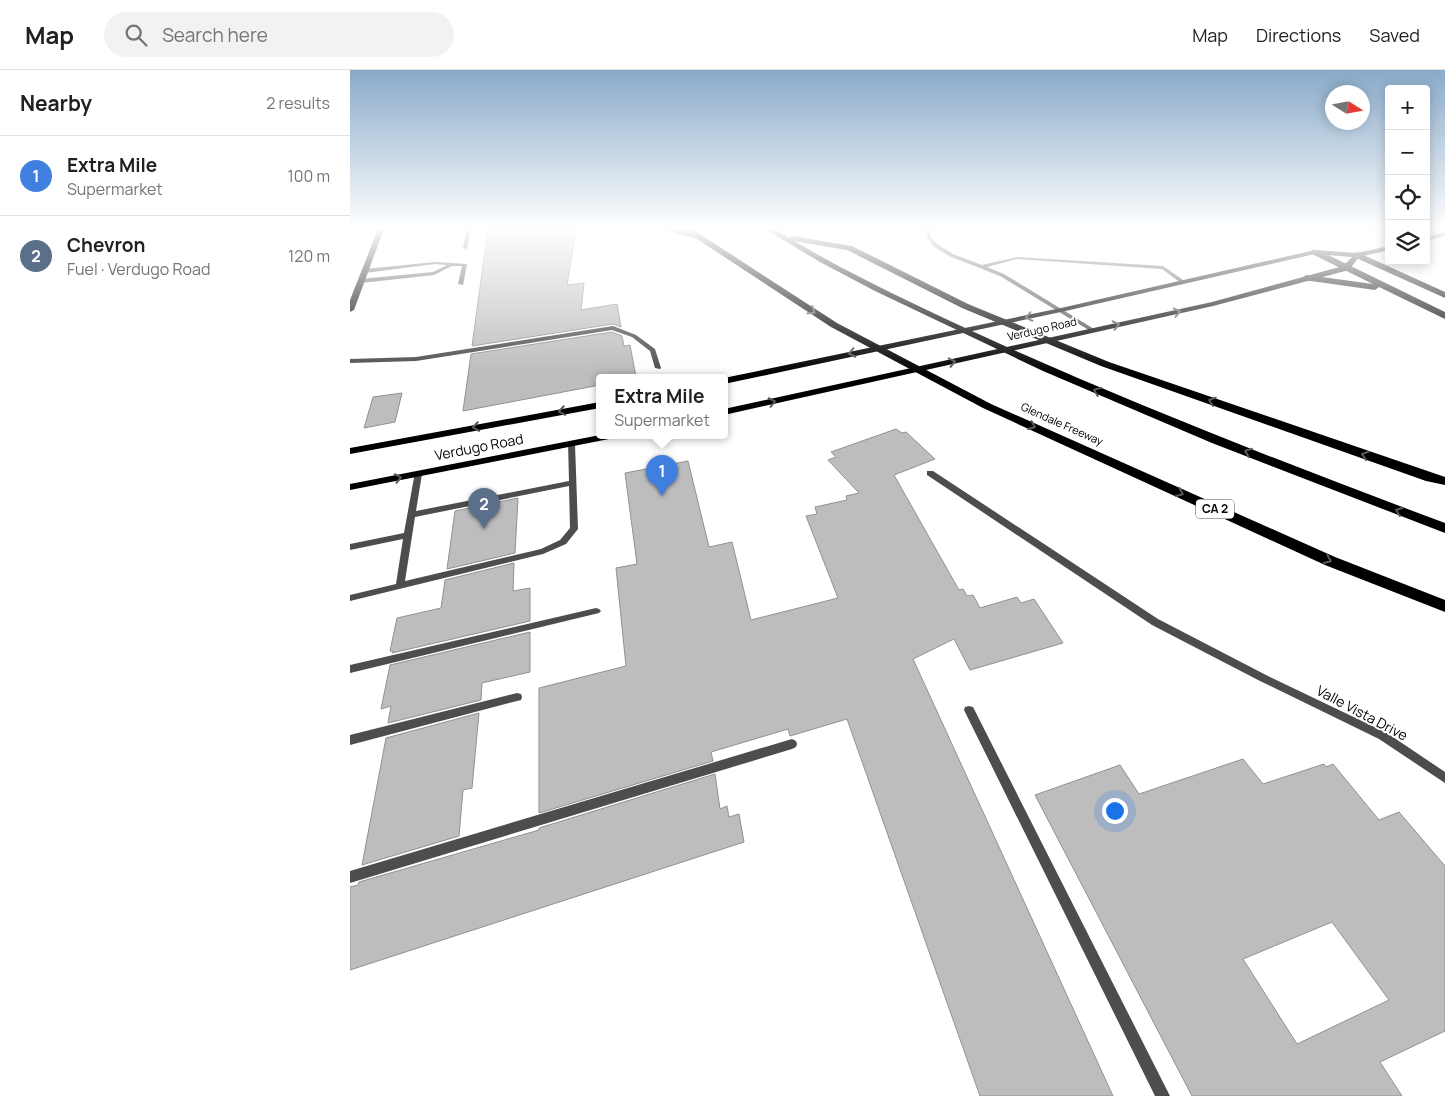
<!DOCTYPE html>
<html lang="en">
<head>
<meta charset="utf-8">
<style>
  body { margin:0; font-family:Manrope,sans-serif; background:#f2f2f2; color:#202124 }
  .controls { position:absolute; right:15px; top:15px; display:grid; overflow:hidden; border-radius:5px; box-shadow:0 2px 12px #0003 }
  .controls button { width:45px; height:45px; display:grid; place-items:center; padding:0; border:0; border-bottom:1px solid #e0e0e0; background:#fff; color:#202124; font:25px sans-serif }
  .compass { position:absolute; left:975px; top:15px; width:45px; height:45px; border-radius:50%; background:#fff; box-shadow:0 2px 12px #0003; rotate:101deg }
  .you { position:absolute; left:764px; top:740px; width:18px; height:18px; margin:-12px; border:4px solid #fff; border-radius:50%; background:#1a73e8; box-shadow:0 0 0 8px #1a73e833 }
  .badge { display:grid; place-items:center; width:32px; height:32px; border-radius:50%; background:#000; color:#fff; font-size:16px; font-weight:700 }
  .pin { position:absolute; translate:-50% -41px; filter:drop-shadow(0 1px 2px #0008) }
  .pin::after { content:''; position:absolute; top:26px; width:18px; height:15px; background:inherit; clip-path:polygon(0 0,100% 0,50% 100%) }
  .popup { position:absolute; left:246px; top:304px; width:132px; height:65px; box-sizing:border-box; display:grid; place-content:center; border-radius:5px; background:#fff; filter:drop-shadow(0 1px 4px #0005); font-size:16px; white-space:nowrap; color:#757577 }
  .popup b { font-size:19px; color:#202124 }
  .popup::after { content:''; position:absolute; left:50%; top:100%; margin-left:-10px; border:10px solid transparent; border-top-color:#fff }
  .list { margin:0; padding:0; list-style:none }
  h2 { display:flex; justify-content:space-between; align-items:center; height:65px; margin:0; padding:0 20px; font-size:21px }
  h2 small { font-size:16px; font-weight:400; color:#757577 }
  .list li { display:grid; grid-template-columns:32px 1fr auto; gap:15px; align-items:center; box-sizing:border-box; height:80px; padding:0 20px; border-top:1px solid #e0e0e0 }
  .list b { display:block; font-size:19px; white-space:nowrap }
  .list p { margin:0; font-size:16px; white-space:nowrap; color:#757577 }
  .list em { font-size:16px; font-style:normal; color:#757577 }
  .icon { flex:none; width:28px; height:28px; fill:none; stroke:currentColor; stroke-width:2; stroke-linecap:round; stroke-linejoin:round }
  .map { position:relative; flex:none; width:1095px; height:1026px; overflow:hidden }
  header { display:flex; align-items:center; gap:30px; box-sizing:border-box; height:70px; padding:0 25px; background:#fff; border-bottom:1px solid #e0e0e0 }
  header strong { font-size:24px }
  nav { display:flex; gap:28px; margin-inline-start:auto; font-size:18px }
  .search { width:350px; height:45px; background:#f2f2f2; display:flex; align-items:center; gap:12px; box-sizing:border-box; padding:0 18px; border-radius:28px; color:#757577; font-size:19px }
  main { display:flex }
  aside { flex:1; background:#fff }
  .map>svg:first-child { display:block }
  .building { fill:#bdbdbd; stroke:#919191; fill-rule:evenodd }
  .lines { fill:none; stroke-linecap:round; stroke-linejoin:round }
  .minor { fill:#4d4d4d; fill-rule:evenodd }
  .major { fill:#000; fill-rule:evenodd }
  .highway { fill:#000; fill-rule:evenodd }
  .oneway { stroke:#595959 }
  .labels { text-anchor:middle; stroke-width:4; stroke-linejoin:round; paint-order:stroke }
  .far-street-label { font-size:11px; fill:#000; stroke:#fff }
  .shield { fill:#fff; stroke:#4c4c4c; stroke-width:1 }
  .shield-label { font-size:12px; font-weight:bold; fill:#000 }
  .street-label { font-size:14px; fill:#000; stroke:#fff }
</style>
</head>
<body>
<header>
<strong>Map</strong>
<div class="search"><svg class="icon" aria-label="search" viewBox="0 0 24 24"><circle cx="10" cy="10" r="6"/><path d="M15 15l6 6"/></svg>Search here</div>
<nav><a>Map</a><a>Directions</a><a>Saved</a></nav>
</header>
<main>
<aside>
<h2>Nearby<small>2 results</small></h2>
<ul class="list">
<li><span class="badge" style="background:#3f7fe0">1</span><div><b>Extra Mile</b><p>Supermarket</p></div><em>100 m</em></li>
<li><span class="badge" style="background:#5c6f8a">2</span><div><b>Chevron</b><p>Fuel · Verdugo Road</p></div><em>120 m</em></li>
</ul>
</aside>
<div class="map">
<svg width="1095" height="1026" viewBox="0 0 1095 1026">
  <rect width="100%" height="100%" fill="#fff"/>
  <path class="building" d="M138,159H226L217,215L234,213L231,240L267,234L271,257L263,254L122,276Z
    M262,262L272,266L274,276L280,275L286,307H250V315L113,341L121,284Z
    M52,323L45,352L14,358L23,327Z
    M546,359L552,363L556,362L585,389L544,405L609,520L613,519L617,526L623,525L630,538L667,527L671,533L684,529L713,573L620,600L604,569L563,589L763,1026H630L497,649L440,666L438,659L361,682L363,691L189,743V618L276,596L266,498L287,494L275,403L338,391L359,477L382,472L401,550L488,528L456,446L467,444L465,437L497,430L496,426L509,423L478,390L486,387L481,382Z
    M168,428L165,483L97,499L105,441Z
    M164,493L163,521L180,518V551L42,583L43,581H40L47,548L91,538L95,510Z
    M180,562V602L132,613L131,630L38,653L41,636L31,639L40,595Z
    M129,643L122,718L113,720L109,766L12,795L36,668Z
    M893,689L913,714L974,694L976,697L983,694L1029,750L1049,742L1095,796V961L1030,992L1052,1026H842L685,725L770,695L789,724ZM982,852L1039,930L947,974L893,889Z
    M365,704L370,739L377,736L379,747L389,744L394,772L0,900V817L8,815L9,812L189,760V758Z"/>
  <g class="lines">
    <path class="minor" d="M117,159H121L117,178L115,179L113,178Z
      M576,159H580V166L587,174L603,184L632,195L667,187L813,196L836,212L831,213L812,199L667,189L637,197L654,204L744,259L745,260L742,262L650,206L599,186L583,176L576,166Z
      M85,192L117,194L113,215L108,214L112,196H102L84,205L11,213L8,211L11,209L83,202L97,195L85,194L15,203L12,201L15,199Z
      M263,256L286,265L305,279L311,298L310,299L305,298L300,281L282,267L262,260L66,291L0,293V289L66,287Z
      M218,372H224L225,374L228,459L216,474L193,484L0,531V525L46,514L53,469L0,480V474L54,463L65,402H71L72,404L66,441L219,411ZM219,416L220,458L210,470L191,479L55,511L65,447Z
      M577,401H583L808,549L916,605L1037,663L1095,702V713L1029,669L910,611L802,555L577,405Z
      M246,538L249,539L251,541L249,543L0,603V595Z
      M167,623L171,624L172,627L171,630L167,631L0,675V665Z
      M619,636L623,637L820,1026H805L614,640L615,637Z
      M442,669L446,671L447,674L446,677L442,679L0,813V801Z"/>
    <path class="major" d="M28,159H34L4,240L0,242V230Z
      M1095,162V166L1076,171V167Z
      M1039,176V180L1009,187L999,200L863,236L374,345V339L862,232L993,196L1002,187L965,184L711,242L374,314V308L711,238L965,180L1007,183Z
      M250,332V338L0,384V378Z
      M250,365H269L264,368L0,420V414Z"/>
    <path class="highway" d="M311,159H324L337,162L333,159H342L487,253L641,334L985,487L1095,530V542L975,495L633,338L481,257L347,169Z
      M415,159H425L439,168L443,166L502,176L618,234L759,292L1095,407V415L1076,411L751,296L612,238L497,180L444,171C512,211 585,244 657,277C801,341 947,398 1095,453V463L862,373L693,301L525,221L470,192Z
      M962,180H968L1095,242V249L1029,217L1025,220L954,210V206L957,205L1023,214L962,184Z
      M1007,182L1095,222V228L1004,187V183Z"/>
  </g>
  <defs><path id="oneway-chevron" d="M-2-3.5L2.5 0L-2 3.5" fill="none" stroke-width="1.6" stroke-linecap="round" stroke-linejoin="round" transform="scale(1.25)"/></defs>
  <g class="oneway">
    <use href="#oneway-chevron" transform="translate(462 241) rotate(33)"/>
    <use href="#oneway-chevron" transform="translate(827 242) rotate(-13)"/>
    <use href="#oneway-chevron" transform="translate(679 247) rotate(168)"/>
    <use href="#oneway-chevron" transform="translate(766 255) rotate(-12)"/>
    <use href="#oneway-chevron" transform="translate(502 283) rotate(168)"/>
    <use href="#oneway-chevron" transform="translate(602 292) rotate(-13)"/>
    <use href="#oneway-chevron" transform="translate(747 321) rotate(-158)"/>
    <use href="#oneway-chevron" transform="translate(862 331) rotate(-161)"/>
    <use href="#oneway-chevron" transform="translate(422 332) rotate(-12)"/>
    <use href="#oneway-chevron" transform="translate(212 341) rotate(170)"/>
    <use href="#oneway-chevron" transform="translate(682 356) rotate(24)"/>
    <use href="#oneway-chevron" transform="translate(126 357) rotate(170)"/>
    <use href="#oneway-chevron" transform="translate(898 382) rotate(-158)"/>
    <use href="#oneway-chevron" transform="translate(1015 385) rotate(-161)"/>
    <use href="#oneway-chevron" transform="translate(48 408) rotate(-11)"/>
    <use href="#oneway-chevron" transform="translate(830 423) rotate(24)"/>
    <use href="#oneway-chevron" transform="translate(1049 441) rotate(-160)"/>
    <use href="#oneway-chevron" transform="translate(978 490) rotate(23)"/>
  </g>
  <linearGradient id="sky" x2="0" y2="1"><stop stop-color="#89aac9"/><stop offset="0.52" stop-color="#fff"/><stop offset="1" stop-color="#fff" stop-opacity="0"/></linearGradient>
  <rect width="1095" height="303" fill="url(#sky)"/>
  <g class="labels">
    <g class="far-street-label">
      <text transform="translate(692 259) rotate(-13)" y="4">Verdugo Road</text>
      <text transform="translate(712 354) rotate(24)" y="4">Glendale Freeway</text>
    </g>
    <rect class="shield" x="846" y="429.5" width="38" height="19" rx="4"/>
    <g class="shield-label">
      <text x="865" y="443">CA 2</text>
    </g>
    <g class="street-label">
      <text transform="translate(129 377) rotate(-11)" y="5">Verdugo Road</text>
      <text transform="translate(1012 643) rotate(28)" y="5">Valle Vista Drive</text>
    </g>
  </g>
</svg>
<div class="controls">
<button>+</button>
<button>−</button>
<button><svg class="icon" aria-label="locate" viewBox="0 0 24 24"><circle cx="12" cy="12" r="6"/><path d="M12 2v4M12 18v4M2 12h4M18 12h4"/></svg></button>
<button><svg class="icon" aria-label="layers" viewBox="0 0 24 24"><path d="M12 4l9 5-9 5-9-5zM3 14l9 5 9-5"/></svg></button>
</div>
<svg class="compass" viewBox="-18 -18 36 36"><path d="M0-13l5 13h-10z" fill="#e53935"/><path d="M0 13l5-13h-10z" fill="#757577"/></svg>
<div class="you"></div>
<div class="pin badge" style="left:312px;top:426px;background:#3f7fe0">1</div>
<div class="popup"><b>Extra Mile</b>Supermarket</div>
<div class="pin badge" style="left:134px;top:459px;background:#5c6f8a">2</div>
</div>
</main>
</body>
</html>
